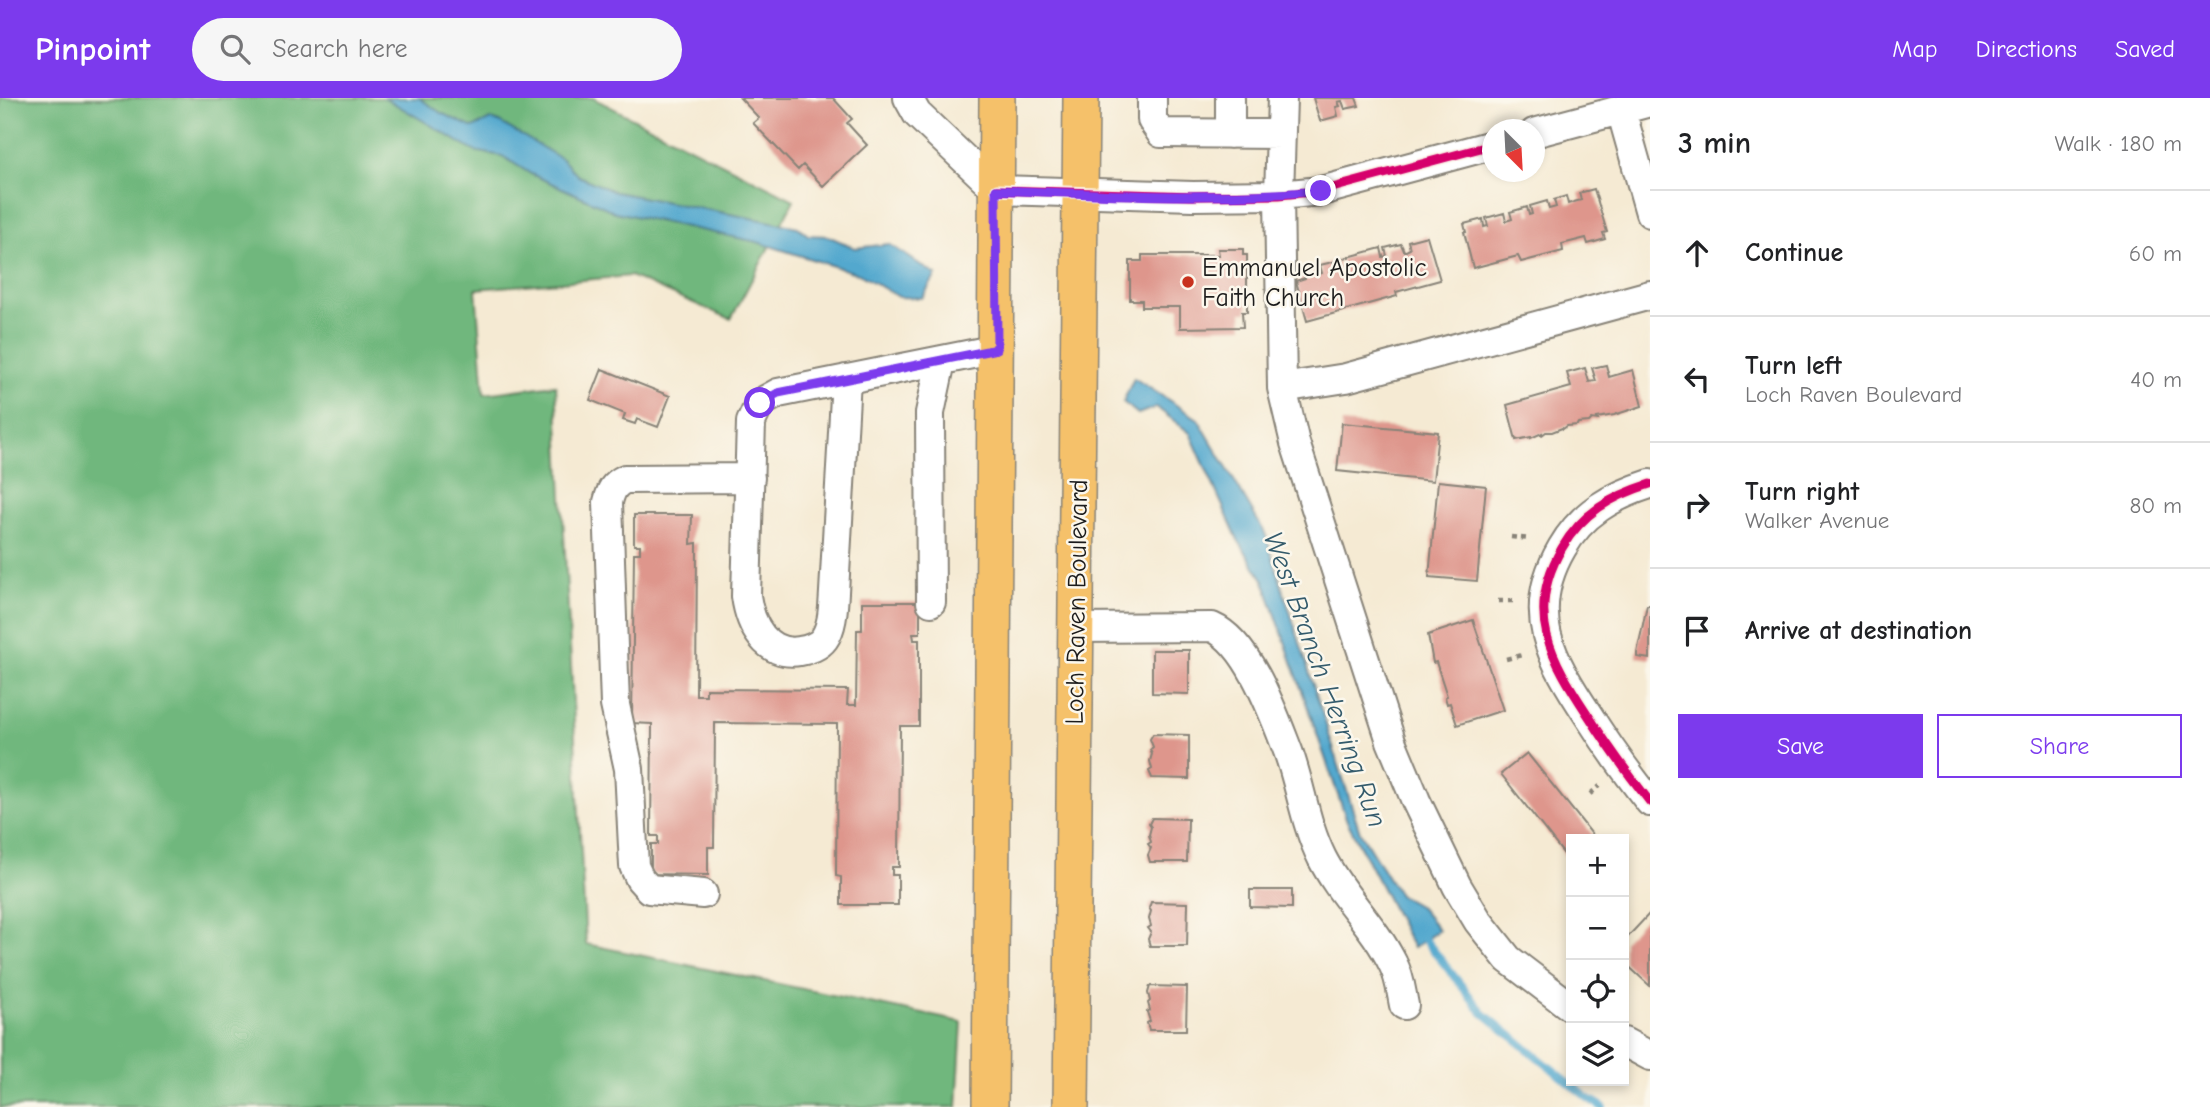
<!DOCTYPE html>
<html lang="en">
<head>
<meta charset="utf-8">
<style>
  body { margin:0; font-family:"Comic Neue",sans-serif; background:#f6f6f6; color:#202124 }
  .controls { position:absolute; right:21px; bottom:21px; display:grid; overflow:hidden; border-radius:0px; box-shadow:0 4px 10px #0003 }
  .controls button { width:63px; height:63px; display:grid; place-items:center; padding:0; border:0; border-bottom:2px solid #e0e0e0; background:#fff; color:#202124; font:35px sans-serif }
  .compass { position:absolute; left:1482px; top:21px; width:63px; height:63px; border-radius:50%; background:#fff; box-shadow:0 4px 10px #0003; rotate:156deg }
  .stop { position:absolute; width:21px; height:21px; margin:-16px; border:5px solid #7c3aed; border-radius:50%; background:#fff }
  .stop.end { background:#7c3aed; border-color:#fff; box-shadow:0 2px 7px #0008 }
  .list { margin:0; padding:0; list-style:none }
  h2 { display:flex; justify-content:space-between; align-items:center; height:91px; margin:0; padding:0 28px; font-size:30px }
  h2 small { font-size:23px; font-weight:400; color:#757577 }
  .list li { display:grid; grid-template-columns:46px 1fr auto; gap:21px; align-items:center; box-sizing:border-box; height:126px; padding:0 28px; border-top:2px solid #e0e0e0 }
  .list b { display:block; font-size:26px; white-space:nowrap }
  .list p { margin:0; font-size:23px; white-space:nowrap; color:#757577 }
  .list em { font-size:23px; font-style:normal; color:#757577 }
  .actions { display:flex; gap:14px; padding:21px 28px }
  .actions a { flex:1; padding:16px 0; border:2px solid #7c3aed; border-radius:0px; text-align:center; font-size:24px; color:#7c3aed }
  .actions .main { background:#7c3aed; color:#fff }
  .icon { flex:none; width:38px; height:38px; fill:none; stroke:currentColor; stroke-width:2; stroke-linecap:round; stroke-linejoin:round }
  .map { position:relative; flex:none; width:1650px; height:1009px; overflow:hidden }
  header { display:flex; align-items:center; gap:42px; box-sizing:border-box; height:98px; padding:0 35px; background:#7c3aed; color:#fff }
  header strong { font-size:33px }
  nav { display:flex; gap:38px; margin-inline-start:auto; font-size:24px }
  .search { width:490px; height:63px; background:#f6f6f6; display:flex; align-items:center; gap:18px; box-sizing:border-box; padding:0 24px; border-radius:38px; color:#757577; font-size:26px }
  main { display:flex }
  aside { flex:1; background:#fff }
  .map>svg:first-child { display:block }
  .forest { fill:#6fb77d; stroke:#466a4c; stroke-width:2 }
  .water { fill:#52a8ce; stroke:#376275; stroke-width:2 }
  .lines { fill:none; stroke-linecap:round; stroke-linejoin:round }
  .stream { stroke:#52a8ce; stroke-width:8 }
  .building { fill:#de968c }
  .minor-casing { stroke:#888378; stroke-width:32 }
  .major-casing { stroke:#888378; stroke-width:38 }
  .path { stroke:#888378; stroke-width:4.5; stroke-dasharray:5 5; stroke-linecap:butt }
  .minor { stroke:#fff; stroke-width:28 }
  .major { stroke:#f5c16b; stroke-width:35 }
  .cycleway-casing { stroke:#fbf7ec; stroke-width:13 }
  .cycleway { stroke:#d6006c; stroke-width:9 }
  .route { stroke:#7c3aed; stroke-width:9 }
  .poi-dot { fill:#c8321e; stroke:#fbf7ec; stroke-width:2.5 }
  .labels { text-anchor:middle; stroke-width:5; stroke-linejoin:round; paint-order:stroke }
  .poi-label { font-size:26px; fill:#1c1c1c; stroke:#fbf7ec; text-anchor:start }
  .street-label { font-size:26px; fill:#1c1c1c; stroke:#fbf7ec }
  .water-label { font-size:28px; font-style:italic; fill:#345b6c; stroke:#fbf7ec }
</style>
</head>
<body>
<header>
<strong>Pinpoint</strong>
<div class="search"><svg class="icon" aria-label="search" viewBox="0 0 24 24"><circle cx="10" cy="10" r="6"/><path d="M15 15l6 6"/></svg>Search here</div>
<nav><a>Map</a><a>Directions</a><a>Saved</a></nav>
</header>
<main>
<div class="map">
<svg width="1650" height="1009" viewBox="0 0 1650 1009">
  <rect width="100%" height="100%" fill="#fbf7ec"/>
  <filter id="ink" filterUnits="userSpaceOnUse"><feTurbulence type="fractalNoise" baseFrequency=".0143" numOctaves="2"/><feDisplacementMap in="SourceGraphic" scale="14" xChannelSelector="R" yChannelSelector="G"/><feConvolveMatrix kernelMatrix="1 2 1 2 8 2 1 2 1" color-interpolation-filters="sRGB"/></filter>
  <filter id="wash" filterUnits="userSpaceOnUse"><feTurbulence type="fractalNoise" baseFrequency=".00686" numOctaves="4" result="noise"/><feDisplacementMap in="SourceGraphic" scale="28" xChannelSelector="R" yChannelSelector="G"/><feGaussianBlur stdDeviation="1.57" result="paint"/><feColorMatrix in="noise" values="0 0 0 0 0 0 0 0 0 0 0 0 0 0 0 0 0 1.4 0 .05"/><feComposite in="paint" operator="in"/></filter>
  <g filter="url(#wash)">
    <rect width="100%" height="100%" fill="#f5ead3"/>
    <path class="forest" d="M0,0H593L794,102L731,221L630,178L476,191L484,296L556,287L586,846L962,924L957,1009H0Z"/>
    <path class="water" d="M385,0H419L441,15L473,30L490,21L499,24L562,61L578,78L615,94L798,129L808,137L828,138L855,150L889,146L936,177L922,200L899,199L859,176L757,144L615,114L531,76L502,58L474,53Z
      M1134,280L1198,321L1265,435L1360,734L1399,797L1420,809L1439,832L1413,850L1347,723L1264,483L1238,442L1190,335L1156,309L1138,316L1123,304Z"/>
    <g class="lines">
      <path class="stream" d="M1419,834L1483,915L1588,1000L1603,1009"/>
    </g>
    <g id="blocks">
      <path class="building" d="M740,0H833L852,21L847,25L867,47L823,88L803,67L798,72L753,25L759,20Z
        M1313,0H1356L1359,8L1345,11L1342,3L1338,4L1340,8L1336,9L1338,18L1320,23Z
        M1594,91L1607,134L1603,135L1605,141L1588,146L1586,140L1562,146L1563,153L1521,164L1518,158L1473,170L1464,134H1466L1464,126L1483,121L1484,129L1488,128L1486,120L1504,115L1506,123L1512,121L1510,114L1527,109L1529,117L1532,116L1530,108L1547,103L1549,111L1556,109L1554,102L1566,98L1568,106L1574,104L1581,102L1579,95Z
        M1427,138L1440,182L1396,194L1397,198L1307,223L1296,183L1305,180L1303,172L1314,169L1316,177L1322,175L1320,167L1337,163L1339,171L1343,170L1341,161L1381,150L1383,159L1387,158L1385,150L1401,146L1404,153H1406L1410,151L1408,143Z
        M1218,151H1243V157H1247V214H1242L1243,229L1180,230V209H1142V202H1130V163H1142V157H1219Z
        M1606,267L1609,279L1633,272L1642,308L1614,317L1597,320L1598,322L1592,321L1589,324L1578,325L1577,327L1567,328L1563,331L1562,330L1552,334H1546L1542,337V335L1531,340V339L1516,342L1507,307L1571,289L1567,275L1585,270L1589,284L1596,283L1592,270Z
        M602,271L670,298L658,329L637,321L635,326L623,322L625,316L590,302Z
        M1342,325L1438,334L1433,383L1337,373Z
        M1438,383L1486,388L1477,483L1429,479Z
        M634,417H692L691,446L697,445L696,597H706V591L848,592L847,607H856L857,532H862V504H920V535H913L914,542H919V628H900L899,769H892V777H898V807H841V779L836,778L837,626L715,625L714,749H708V777L651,776V746H658V738H651L652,626L632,625L634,455H640V447H634Z
        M1647,507H1650V561L1637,559V555Z
        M1473,522L1503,612L1457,627L1450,605L1447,606L1445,599L1447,598L1436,564L1433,565L1428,537Z
        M1152,552H1189V596L1152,595Z
        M1153,636L1189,637V681L1152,680L1149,673L1152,671L1150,663L1152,656L1150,652L1153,649L1150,641Z
        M1527,655L1596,741H1571V765L1501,676Z
        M1152,720L1188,721L1187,764H1150L1148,757L1151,750L1148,746L1151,744L1149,737L1151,729L1149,726Z
        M1250,792H1292V810L1250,809Z
        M1151,804L1188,805L1187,848H1150L1148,841L1151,834L1148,830L1151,828L1149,821L1151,813L1149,810Z
        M1649,816L1650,817V888L1624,864V843Z
        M1150,888L1187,889L1186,932H1149L1147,925L1150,923L1147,914L1150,912L1148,905L1150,903L1148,895Z"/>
    </g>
  </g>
  <g filter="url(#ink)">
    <use href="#blocks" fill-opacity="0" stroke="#888378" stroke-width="2"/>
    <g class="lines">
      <defs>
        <path id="minor" d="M908,0L917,16L997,92L1193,98L1279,97L1321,93L1492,47
          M1152,0V22L1161,35L1281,36
          M1282,0L1279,97L1282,290L1295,345L1391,643L1416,703L1457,788L1478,823L1508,861L1571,909
          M1621,12L1650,115
          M1534,35L1650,4
          M1230,36V0
          M846,281L834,494C833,509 833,528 824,541C819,548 808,552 800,553C766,559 750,527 746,498L751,324L760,305L778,295L997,251
          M1282,290L1346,280L1650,197
          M1650,386C1612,398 1582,415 1562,450C1524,515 1551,561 1588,617C1607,647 1628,676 1650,704
          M931,504L930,315L941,263
          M1076,530L1212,529C1249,545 1274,617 1288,653C1301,689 1305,726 1322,760C1341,798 1374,827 1393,866C1400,879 1401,893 1404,907
          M703,796L649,791L640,781L634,768L629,671L615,607L608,404C611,392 614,386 625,381L750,380
          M1624,944L1650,958"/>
        <path id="major" d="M990,1009L997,0
          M1071,1009L1081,0"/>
      </defs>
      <use href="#minor" class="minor-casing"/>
      <use href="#major" class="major-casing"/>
      <path class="path" d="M1511,439L1530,441
        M1498,503H1514
        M1506,561L1522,557
        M1590,696L1600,688"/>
      <use href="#minor" class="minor"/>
      <use href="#major" class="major"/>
      <defs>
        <path id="cycleway" d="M997,92L1193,98L1279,97L1321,93L1492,47
          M1650,386C1612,398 1582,415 1562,450C1524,515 1551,561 1588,617C1607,647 1628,676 1650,704"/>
      </defs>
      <use href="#cycleway" class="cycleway-casing"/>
      <use href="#cycleway" class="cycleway"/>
    </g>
  </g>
  <g class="lines" filter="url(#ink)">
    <path class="route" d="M760,305L778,295L997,251L996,92C1104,97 1213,102 1321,93"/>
  </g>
  <circle class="poi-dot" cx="1188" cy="184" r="7"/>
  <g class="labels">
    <g class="poi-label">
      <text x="1202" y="178">Emmanuel Apostolic<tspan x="1202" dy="30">Faith Church</tspan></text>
    </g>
    <g class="street-label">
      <text transform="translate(1076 504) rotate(-89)" y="9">Loch Raven Boulevard</text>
    </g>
    <g class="water-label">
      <text transform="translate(1326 581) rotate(70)" y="10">West Branch Herring Run</text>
    </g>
  </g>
</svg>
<div class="controls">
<button>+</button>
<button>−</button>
<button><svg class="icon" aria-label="locate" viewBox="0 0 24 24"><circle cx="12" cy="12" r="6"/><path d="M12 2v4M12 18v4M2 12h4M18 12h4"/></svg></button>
<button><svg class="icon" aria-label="layers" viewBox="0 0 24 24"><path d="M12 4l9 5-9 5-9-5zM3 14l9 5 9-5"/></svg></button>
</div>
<svg class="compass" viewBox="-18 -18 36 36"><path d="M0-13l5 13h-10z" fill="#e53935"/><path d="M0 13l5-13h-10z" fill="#757577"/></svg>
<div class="stop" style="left:760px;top:305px"></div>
<div class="stop end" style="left:1321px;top:93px"></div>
</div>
<aside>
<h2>3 min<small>Walk · 180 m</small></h2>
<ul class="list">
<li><svg class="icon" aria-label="ahead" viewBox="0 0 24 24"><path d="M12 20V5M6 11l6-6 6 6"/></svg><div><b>Continue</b></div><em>60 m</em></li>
<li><svg class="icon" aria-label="left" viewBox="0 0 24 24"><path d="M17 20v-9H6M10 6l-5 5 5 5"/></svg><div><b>Turn left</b><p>Loch Raven Boulevard</p></div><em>40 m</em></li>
<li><svg class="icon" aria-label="right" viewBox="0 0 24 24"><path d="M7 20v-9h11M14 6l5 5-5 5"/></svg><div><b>Turn right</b><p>Walker Avenue</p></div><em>80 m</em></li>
<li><svg class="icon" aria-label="arrive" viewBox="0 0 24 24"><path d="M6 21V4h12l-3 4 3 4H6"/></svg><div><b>Arrive at destination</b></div></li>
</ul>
<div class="actions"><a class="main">Save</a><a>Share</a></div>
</aside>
</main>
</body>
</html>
